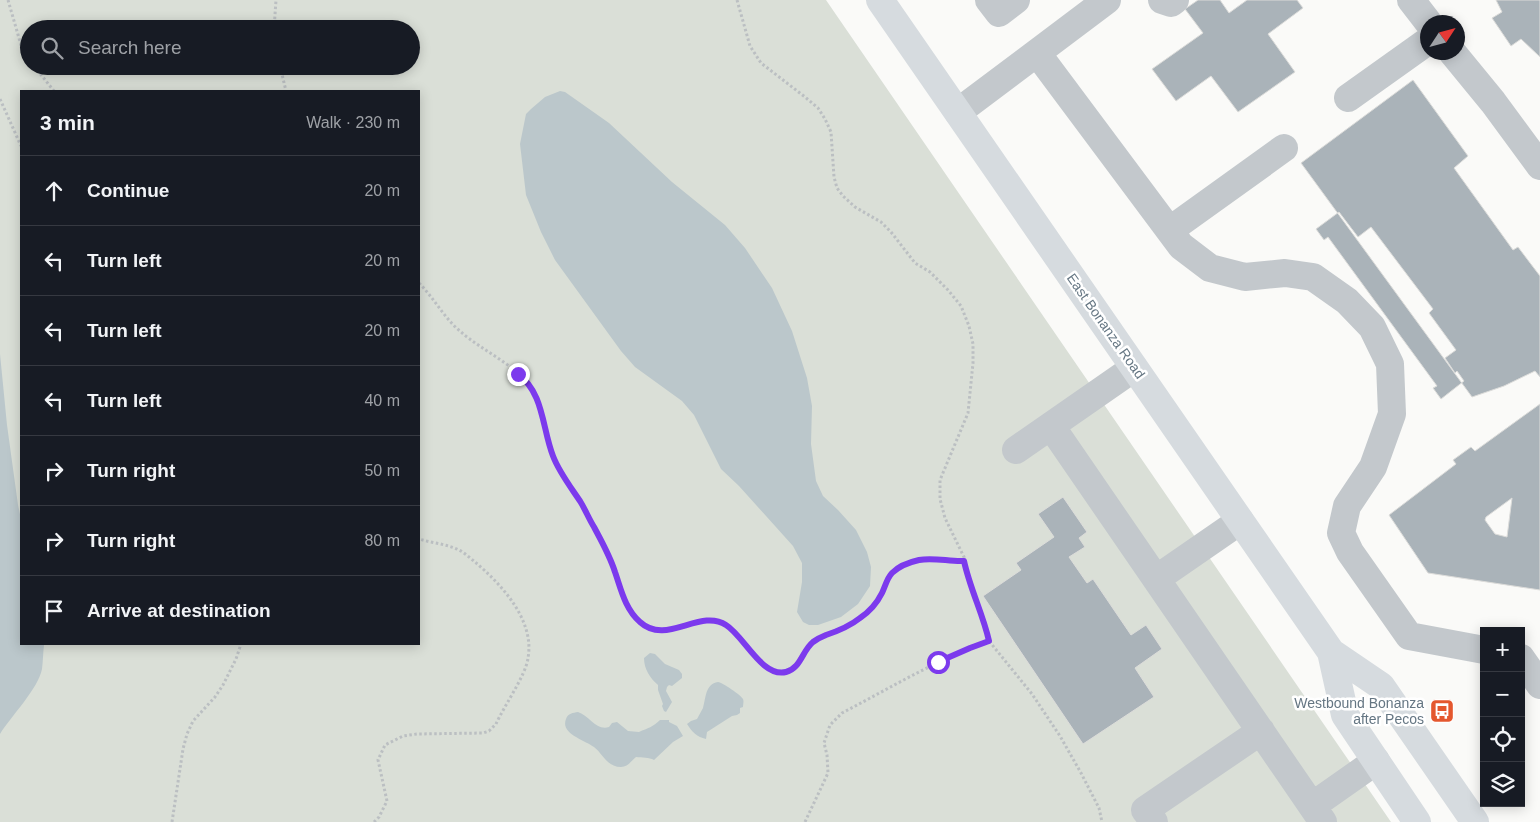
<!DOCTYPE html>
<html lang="en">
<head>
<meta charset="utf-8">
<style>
  body { margin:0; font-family:Helvetica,sans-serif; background:#242831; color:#f1f3f6 }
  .controls { position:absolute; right:15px; bottom:15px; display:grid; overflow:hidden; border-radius:0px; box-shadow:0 2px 12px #0003 }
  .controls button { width:45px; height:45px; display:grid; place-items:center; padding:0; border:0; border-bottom:1px solid #363941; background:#171b24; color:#f1f3f6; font:25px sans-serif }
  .compass { position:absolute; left:1420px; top:15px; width:45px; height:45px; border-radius:50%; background:#171b24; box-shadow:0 2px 12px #0003; rotate:54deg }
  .stop { position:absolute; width:15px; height:15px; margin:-11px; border:4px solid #7c3aed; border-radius:50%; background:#fff }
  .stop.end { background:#7c3aed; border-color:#fff; box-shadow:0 1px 5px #0008 }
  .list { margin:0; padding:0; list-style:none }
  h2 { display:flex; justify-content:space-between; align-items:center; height:65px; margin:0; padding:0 20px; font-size:21px }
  h2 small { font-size:16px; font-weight:400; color:#9ea1a6 }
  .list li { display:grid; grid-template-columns:32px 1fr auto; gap:15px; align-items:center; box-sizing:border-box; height:70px; padding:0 20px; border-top:1px solid #363941 }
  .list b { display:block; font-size:19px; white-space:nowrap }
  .list em { font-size:16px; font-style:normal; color:#9ea1a6 }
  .icon { flex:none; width:28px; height:28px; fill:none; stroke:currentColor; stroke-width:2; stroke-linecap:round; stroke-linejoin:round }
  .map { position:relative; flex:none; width:1540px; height:822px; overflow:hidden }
  .search { position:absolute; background:#171b24; box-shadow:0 2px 12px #0003; left:20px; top:20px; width:400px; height:55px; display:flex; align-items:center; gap:12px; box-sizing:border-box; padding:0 18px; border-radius:28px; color:#9ea1a6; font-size:19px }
  .panel { position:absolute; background:#171b24; box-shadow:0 2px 12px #0003; left:20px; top:90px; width:400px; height:555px; border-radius:0px }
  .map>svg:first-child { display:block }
  .green { fill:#dadfd7; fill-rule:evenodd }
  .water { fill:#bbc7cb }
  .building { fill:#aab3b9; stroke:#dcdcda; fill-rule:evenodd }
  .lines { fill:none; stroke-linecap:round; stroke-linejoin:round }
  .path { stroke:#bbbfc2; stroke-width:3; stroke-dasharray:2.5 2.5; stroke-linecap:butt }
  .minor { stroke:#c3c8cc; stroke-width:28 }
  .major { stroke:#d6dbdf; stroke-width:28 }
  .route { stroke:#7c3aed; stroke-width:6 }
  .labels { text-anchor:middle; stroke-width:5; stroke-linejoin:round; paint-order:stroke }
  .street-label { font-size:14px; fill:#657683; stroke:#fff }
  .poi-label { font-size:14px; fill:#657683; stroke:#fff; text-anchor:end }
</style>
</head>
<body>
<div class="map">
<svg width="1540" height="822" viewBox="0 0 1540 822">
  <rect width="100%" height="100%" fill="#fafaf8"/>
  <path class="green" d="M0,0H826L1391,822H0ZM29,29H411V66H29ZM21,91H419V644H21Z"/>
  <path class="water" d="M560,91L565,92L609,123L672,182L725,225L745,248L772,288L792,331L807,378L812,406L811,444L816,481L823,496L838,510L856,530L867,552L871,567L870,586L858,604L841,617L818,625H809L803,622L797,612L802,582V563L793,546L739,486L721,469L694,415L682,401L635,367L621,351L555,260L541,232L526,195L520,144L526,114L531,109L545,97Z
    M0,354L7,425L18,505L21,519V644H43L44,645C43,653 43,661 42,669C38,689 12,715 0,734Z
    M650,653L655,654L665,664L679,670L682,674V678L672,686L669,685L667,687L666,691L672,702L666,712L664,711L662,706L663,704L658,690V685C650,678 644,669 644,658Z
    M718,682C723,683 741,695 743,699C744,701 743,705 743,707L740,708V713L737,715L732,716L707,732L706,739C697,737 692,732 687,724L691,721L697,719C699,715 701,712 703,708C706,698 705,684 718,682Z
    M578,712C590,716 596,731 609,727L612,723L617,722L628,731L639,732C648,728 653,727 660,720H669V722L677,726L683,736L673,742L654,760C649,757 642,758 636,757C631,761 628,767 621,767C607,767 603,754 594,747C585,740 560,734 566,719C568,713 573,713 578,712Z"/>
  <path class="building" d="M1198,0H1220L1229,13L1247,0H1297L1303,8L1268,34L1295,72L1238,112L1211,76L1176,101L1152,69L1203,33L1185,9Z
    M1496,0H1540V57L1521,39L1511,46L1492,18L1502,12Z
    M1413,80L1468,156L1454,168L1513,250L1518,247L1540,276V377L1535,371L1504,386L1472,397L1301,163Z
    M1339,212L1358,237L1371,227L1433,309L1429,313L1456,350L1445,358L1455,373L1457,371L1464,381L1441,399L1433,388L1437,386L1328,237L1324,240L1316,229Z
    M1540,404V590L1428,573L1389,515L1456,464L1453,460L1471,447L1475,451ZM1512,498L1507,537L1495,534L1485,520L1486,517Z
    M1063,497L1087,532L1079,538L1085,547L1069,557L1087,583L1093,579L1131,635L1146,625L1162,649L1135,668L1154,697L1083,744L983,596L1021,570L1016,563L1054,537L1038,514Z"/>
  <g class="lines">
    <path class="path" d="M8,0L23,52L29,60
      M737,0L750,46L761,63L805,97L818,108L825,119L831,132L834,177L837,188L843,196L855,207L881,222L891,232L915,263L930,272L948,290L961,306L969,326L973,344V363L968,413L940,480V499L945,518L964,557L967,575L986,625L989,641L1032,694L1060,736L1081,773L1099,808L1102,822
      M274,29L276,0
      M34,66L54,91
      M280,66L286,91
      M0,99L21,146
      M419,283C434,298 444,318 461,332C481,350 521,368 534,391C545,411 544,436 553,457C560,473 570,485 579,499C585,508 589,518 594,528C600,538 607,549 611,560C619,581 623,606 640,622C666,646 700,609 726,625C742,635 759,669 776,673C778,673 781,672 784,672C800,669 801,654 811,644C820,635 845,628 858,620C868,613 876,604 882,593C885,587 887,580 891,575C897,567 910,562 920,560C934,558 950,562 964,561
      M172,822L183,749L187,734L193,721L215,697L223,685L236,659L241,644
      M374,822L379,817L387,801L378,760L385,745L403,736L417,734L483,733L489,731L496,724C504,706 526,675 528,658C535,620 501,584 475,562C470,558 465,553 459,550C447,544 432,543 419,539
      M805,822L828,773L827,755L824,743L830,725L842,713C890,688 938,659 989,641"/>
    <path class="minor" d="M989,0L999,13L1016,0
      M1162,0L1171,3L1175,0
      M1411,0L1428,22
      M1452,52L1493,102L1540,166
      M1037,53L1181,246L1210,268L1245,277L1285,273L1313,277L1347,301L1372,327L1390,364L1392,414L1373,467L1347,506L1341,533L1350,552L1409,636L1484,650
      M1348,98L1428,41
      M958,112L1107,0
      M1170,230L1284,148
      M1051,426L1323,822
      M1016,450L1134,368
      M1156,579L1240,521
      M1521,658L1540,685
      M1312,806L1376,761
      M1154,822L1145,810L1261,731"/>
    <path class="major" d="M880,0L1331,652L1381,686L1475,822
      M1331,652L1345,715L1417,822"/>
  </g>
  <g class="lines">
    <path class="route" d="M518,374C544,393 542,428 553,456C559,472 570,486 580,501C585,509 589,519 594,527C602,542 610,556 615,572C621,589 625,609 640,622C666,646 700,608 726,625C744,636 762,678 786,672C801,668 802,651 813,642C817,639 821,637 826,635C838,631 850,626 860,618C869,612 877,603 882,593C885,587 887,578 892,573C899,566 910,562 919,560C934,557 950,562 964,561C970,589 983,614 989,641L970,648L938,662"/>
  </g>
  <defs>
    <symbol id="bus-square" viewBox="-11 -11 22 22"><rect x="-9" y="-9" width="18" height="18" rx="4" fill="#e4572e" stroke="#fff"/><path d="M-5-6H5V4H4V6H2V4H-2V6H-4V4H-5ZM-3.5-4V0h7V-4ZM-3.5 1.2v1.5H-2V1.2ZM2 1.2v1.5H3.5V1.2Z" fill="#fff"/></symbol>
  </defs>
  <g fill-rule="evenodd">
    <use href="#bus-square" x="1428" y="697" width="28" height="28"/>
  </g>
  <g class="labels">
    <g class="street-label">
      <text transform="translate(1106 326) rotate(55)" y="5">East Bonanza Road</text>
    </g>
    <g class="poi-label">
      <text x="1424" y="708">Westbound Bonanza<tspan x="1424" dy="16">after Pecos</tspan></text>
    </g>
  </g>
</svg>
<div class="controls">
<button>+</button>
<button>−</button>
<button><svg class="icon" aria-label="locate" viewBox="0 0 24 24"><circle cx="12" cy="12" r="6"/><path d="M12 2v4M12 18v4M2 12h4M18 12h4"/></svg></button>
<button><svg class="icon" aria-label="layers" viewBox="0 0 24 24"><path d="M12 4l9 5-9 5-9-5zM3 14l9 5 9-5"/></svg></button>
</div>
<svg class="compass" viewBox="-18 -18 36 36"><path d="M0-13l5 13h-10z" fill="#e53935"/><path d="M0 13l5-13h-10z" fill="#9ea1a6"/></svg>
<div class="stop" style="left:938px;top:662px"></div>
<div class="stop end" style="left:518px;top:374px"></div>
<div class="search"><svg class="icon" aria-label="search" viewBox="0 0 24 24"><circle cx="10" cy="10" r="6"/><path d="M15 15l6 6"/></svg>Search here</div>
<section class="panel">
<h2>3 min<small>Walk · 230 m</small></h2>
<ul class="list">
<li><svg class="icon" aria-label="ahead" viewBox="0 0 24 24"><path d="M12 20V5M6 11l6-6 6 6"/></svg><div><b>Continue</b></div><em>20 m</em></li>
<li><svg class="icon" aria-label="left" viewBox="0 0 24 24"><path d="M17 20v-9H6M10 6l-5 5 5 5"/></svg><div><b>Turn left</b></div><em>20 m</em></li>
<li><svg class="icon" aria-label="left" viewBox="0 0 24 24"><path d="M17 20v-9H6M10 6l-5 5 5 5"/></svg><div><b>Turn left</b></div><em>20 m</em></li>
<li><svg class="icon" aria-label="left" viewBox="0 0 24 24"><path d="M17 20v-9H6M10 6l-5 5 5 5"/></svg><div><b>Turn left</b></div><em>40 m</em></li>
<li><svg class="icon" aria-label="right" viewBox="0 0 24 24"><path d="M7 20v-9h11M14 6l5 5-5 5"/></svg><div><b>Turn right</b></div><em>50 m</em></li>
<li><svg class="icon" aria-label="right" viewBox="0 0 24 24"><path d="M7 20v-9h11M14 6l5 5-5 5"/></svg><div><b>Turn right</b></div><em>80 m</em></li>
<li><svg class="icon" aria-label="arrive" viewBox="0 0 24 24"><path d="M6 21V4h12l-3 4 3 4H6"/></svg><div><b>Arrive at destination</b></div></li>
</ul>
</section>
</div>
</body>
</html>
